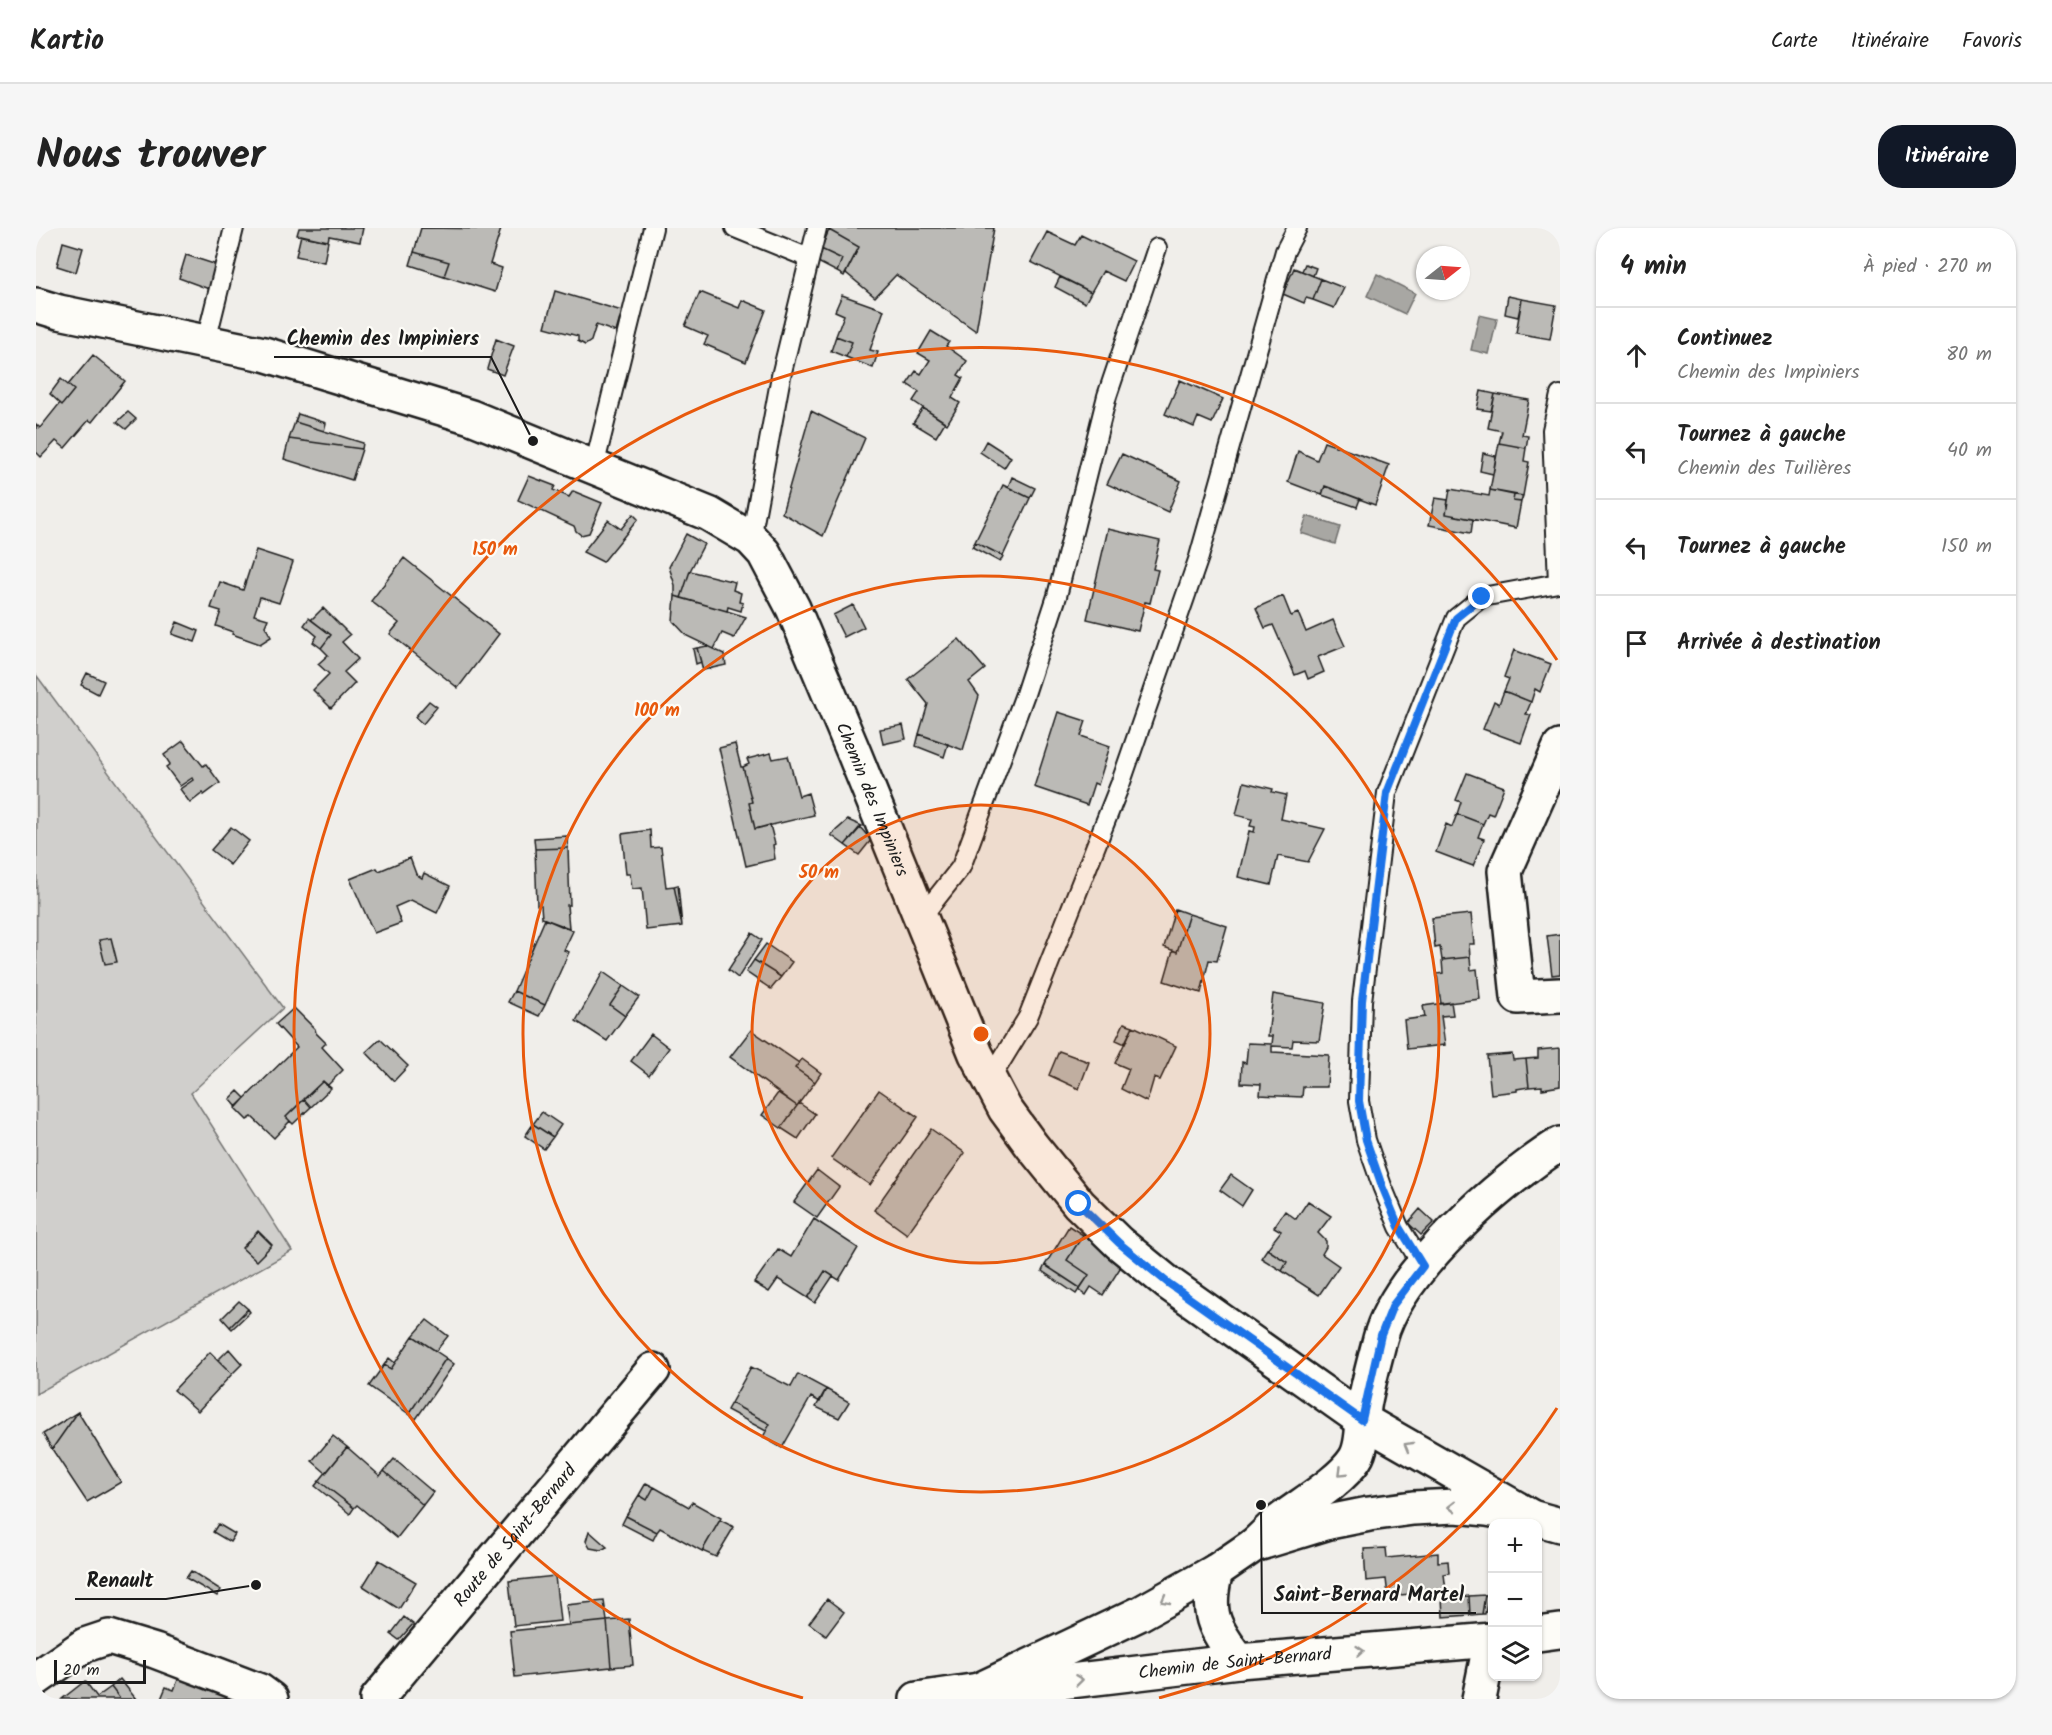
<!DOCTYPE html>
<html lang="fr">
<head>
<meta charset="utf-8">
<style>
  body { margin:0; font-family:Kalam,sans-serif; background:#f6f6f6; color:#222 }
  .controls { position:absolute; right:18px; bottom:18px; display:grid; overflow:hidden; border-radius:12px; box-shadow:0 2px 4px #0004 }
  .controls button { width:54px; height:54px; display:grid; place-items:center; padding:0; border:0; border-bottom:2px solid #e0e0e0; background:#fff; color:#222; font:30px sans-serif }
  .compass { position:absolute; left:1380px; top:18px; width:54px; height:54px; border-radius:50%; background:#fff; box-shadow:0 2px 4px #0004; rotate:73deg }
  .scale { position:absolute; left:18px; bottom:15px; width:92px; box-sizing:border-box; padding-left:6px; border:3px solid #1c1c1c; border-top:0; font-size:16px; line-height:21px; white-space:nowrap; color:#1c1c1c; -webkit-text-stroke:4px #fdfcf7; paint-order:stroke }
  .stop { position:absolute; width:18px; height:18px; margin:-14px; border:4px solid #1a73e8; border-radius:50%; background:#fff }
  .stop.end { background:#1a73e8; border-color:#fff; box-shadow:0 2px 6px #0008 }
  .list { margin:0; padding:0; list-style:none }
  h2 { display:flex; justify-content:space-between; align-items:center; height:78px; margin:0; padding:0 24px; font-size:26px }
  h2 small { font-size:20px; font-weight:400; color:#767676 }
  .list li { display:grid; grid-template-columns:39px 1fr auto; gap:18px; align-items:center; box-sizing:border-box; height:96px; padding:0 24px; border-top:2px solid #e0e0e0 }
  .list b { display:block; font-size:22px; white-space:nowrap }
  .list p { margin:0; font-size:20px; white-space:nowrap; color:#767676 }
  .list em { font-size:20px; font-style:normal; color:#767676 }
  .icon { flex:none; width:33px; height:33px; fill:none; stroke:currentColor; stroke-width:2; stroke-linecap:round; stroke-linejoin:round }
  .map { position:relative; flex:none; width:1524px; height:1471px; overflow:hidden; border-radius:24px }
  header { display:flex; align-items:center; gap:36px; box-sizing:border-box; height:84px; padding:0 30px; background:#fff; border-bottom:2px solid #e0e0e0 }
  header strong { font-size:28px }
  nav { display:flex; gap:33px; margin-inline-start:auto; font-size:21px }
  .intro { display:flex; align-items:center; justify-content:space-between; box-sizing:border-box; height:144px; padding:0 36px }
  h1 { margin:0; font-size:42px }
  .button { padding:15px 27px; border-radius:24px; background:#111827; color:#fff; font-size:21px; font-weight:700 }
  main { display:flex; gap:36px; padding:0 36px }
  aside { flex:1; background:#fff; border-radius:24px; box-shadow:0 2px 4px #0004 }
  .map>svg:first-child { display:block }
  .green { fill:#d0cfcc; stroke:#767674; stroke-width:1.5 }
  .water { fill:#a8a7a3; stroke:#706f6d; stroke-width:1.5 }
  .building { fill:#bbbab6; stroke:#1c1c1c; stroke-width:1.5 }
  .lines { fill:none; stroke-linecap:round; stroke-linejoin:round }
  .lane-casing { stroke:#1c1c1c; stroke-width:22 }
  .street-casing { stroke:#1c1c1c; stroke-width:38 }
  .secondary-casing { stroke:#1c1c1c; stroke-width:38 }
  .lane { stroke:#fdfcf7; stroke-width:18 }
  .street { stroke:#fdfcf7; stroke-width:33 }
  .secondary { stroke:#fdfcf7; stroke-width:33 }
  .oneway { stroke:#989794 }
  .route { stroke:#1a73e8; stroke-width:8 }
  .ring { fill:none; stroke:#e8590c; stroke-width:3 }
  .labels { text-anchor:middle; stroke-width:4.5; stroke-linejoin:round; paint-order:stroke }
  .street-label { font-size:18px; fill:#1c1c1c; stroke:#fdfcf7 }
  .centre { fill:#e8590c; stroke:#fdfcf7; stroke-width:3 }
  .ring-label { font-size:18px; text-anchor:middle; font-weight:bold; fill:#e8590c; stroke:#fdfcf7; stroke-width:4.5; stroke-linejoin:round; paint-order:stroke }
  .leader { fill:none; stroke:#1c1c1c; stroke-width:2 }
  .callout-dot { fill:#1c1c1c; stroke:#fdfcf7; stroke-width:2 }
  .callout-label { font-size:20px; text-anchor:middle; font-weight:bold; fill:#1c1c1c; stroke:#fdfcf7; stroke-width:4.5; stroke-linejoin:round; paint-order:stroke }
</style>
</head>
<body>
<header>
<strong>Kartio</strong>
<nav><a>Carte</a><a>Itinéraire</a><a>Favoris</a></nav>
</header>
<div class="intro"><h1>Nous trouver</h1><a class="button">Itinéraire</a></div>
<main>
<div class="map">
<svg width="1524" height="1471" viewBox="0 0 1524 1471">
  <rect width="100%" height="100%" fill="#f0eeea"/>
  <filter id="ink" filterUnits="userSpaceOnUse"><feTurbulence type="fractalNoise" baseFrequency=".0167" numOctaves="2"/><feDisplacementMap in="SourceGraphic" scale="12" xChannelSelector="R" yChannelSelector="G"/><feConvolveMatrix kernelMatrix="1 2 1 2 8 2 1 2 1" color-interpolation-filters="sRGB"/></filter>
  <g filter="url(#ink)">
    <path class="green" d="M1,448L247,780L155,865L256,1023L0,1166Z"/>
    <path class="water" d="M1341,46L1379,65L1369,86L1331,68Z
      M1443,87L1461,91L1453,126L1435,122Z
      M1271,288L1304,299L1299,316L1265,305Z"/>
    <path class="building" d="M263,0H327L324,14L293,8L292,13L261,7Z
      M385,0L465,1L454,36L466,40L459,64L408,48L413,34L378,24Z
      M794,0H958L940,103L860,47L839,69L810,45L823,19L793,2Z
      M793,2L823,19L808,48L801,44L806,31L785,21Z
      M1011,4L1039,17L1045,7L1098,33L1088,53L1067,43L1055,64L995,34Z
      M265,7L292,13L288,34L260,28Z
      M27,14L47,20L40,44L21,38Z
      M785,21L806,31L801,44L782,34Z
      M378,24L413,34L408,48L374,37Z
      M150,27L181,37L173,61L143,50Z
      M1269,36L1280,40L1277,48L1266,43Z
      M1258,40L1285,51L1277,72L1270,70L1268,75L1247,66Z
      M1024,49L1055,64L1049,75L1019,59Z
      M1285,51L1308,60L1298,80L1277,72Z
      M519,63L586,83L580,104L560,97L555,113L549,117L542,113V108L509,99Z
      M664,64L703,80L706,72L730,82L710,134L668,116L672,108L649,98Z
      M806,67L848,82L834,122L842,124L837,140L810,129L816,114L800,108L808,87L799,83Z
      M1472,68L1486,71L1482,89L1469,86Z
      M1486,71L1520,77L1514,111L1480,105Z
      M895,103L913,114L910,118L931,133L922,147L927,150L916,170L924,175L911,196L877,173L883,164L871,156L880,143L885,146L894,132L882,125Z
      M800,108L816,114L810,129L795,123Z
      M460,111L478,118L467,147L451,141Z
      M57,127L89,153L56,194L53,192L29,220L20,213L5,229L0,224V196L4,200L24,175L26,177L38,162L32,157Z
      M25,151L38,162L26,177L14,166Z
      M1144,152L1187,171L1176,195L1162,189L1158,199L1129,186Z
      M1445,163L1459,166L1455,183L1441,181Z
      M1459,166L1493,172L1486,207L1492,208L1490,220L1463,215L1466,203L1452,200Z
      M887,180L909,194L900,209L877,195Z
      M775,183L829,210L787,308L746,285Z
      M92,184L100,191L90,201L81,194Z
      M262,186L290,195L288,203L259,194Z
      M259,194L327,215L326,221L253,211Z
      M253,211L326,221L316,252L248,231Z
      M950,213L975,229L968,240L944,224Z
      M1288,214L1353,237L1339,277L1289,258L1286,267L1252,254L1262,223L1281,232Z
      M1463,215L1490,220L1488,233L1493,234L1487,268L1454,262Z
      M1447,225L1460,228L1457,246L1444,243Z
      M1086,226L1145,253L1132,284L1071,256Z
      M493,248L519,258L517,262L533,269L537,263L566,275L553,305L545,307L540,303L538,298L482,272Z
      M976,249L999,260L994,270L972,259Z
      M967,257L994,270L967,328L939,314Z
      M1289,258L1324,271L1321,279L1286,267Z
      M1414,261L1453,268L1454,262L1478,267L1477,273L1485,274L1480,300L1410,286Z
      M1478,267L1487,268L1485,274L1477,273Z
      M1399,270L1412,272L1410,286L1437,291L1435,305L1393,297Z
      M597,286L602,291L567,334L547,324L572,292L585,301Z
      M1072,301L1124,313L1117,341L1122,342L1114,375L1109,374L1102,403L1051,391Z
      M650,306L668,316L654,343L645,370L639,368V357L633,339Z
      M939,314L967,328L964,334L936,319Z
      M220,322L257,334L243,375L224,369L218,387L232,391L229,398L235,409L224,416L196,406L197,404L180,398L185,383L175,380L184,354L207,362Z
      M368,330L463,406L422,460L354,406L363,395L335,373Z
      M654,343L699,354L697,362L705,365L703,374L707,375L705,383L692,379L691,383L645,370Z
      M639,368L691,383L710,389L698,410L686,405L678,421L651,408L637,393Z
      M1247,368L1255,388L1262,385L1270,404L1297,392L1309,418L1282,429L1288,444L1272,451L1269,443L1259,447L1237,397L1229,400L1220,380Z
      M817,377L828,399L808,409L797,387Z
      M287,380L314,407L306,414L322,431L308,444L319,455L295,480L277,462L293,446L282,436L292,427L285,420L295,407L275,392Z
      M273,390L295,407L285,420L277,414L281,408L268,397Z
      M141,394L163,403L159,414L136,406Z
      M923,411L949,441L933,454L943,468L927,522L883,506L892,476L872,451Z
      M671,418L688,426L690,437L667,442L661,420Z
      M661,420L665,434L660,436L657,421Z
      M1478,422L1515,436L1504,464L1499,461L1495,474L1468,463L1473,451L1468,449Z
      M51,445L68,453L62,466L45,457Z
      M1468,463L1495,474L1490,486L1495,487L1485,515L1447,501L1458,473L1463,476Z
      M393,473L401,479L387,496L379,489Z
      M1022,484L1050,493L1045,508L1074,518L1062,557L1058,555L1051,577L998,559Z
      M867,497L870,511L847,516L844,501Z
      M883,506L912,516L908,529L880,518Z
      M147,513L167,538L170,536L184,555L168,567L167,565L154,575L144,561L157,552L156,550L144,558L130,539L134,536L128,527Z
      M699,516L705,539H707L716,574L713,575L719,601L734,597L739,616L737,617L739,631L710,638L683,520Z
      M735,525L737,531L752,528L763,568L772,565L778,587L719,601L713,575L716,574L707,539L713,536L711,531Z
      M1431,545L1468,559L1457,587L1452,585L1447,596L1421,586L1425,574L1420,572Z
      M1208,554L1237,561L1236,564L1250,567L1245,591L1289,601L1272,634L1242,628L1235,657L1202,649L1213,603L1218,604L1219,599L1214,598L1216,591L1200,587Z
      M1421,586L1447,596L1442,609L1448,611L1437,638L1400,624L1410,596L1416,599Z
      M812,592L826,598L809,617L795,607Z
      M195,599L213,613L194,637L175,622Z
      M824,599L835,612L823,627L809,617Z
      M614,602L615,620L625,619L630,659L638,658L646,698L610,702L606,660L596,661L594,646H590L586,606Z
      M531,608L532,620L499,621L498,610Z
      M532,620L534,677H531L533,700L506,690L505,677H501L499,621Z
      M374,630L380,646L386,650L388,645L414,658L401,685L375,672L359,679L365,695L338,705L314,651L341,640L343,643Z
      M642,657L646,698L638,658Z
      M1139,681L1153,686L1141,724L1128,719Z
      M1153,686L1191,698L1181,733L1173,732L1165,765L1128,753L1137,722L1141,724Z
      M1435,686L1438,716H1433L1434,729L1406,732L1404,719L1399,720L1396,690Z
      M509,691L537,703L528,722L533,724L509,777L478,763Z
      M716,705L726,712L702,750L692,742Z
      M1524,706V746L1516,747L1511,708Z
      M75,710L81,734L69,736L63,712Z
      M730,716L756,734L745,749L718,732Z
      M1434,729L1435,742L1441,741L1444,771L1405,776L1401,746L1407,745L1406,732Z
      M718,732L745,749L735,761L710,744Z
      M567,744L587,758L574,777L589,788L571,813L540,793Z
      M587,758L603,769L589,788L574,777Z
      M478,763L509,777L503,788L472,774Z
      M1237,766L1289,775L1283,813L1257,812L1256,819L1236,818V824L1293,827L1291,859H1267L1266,869L1224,867L1225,856L1205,855L1206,834L1210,835L1212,815L1236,816L1237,808H1232Z
      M1415,774L1417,787L1405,788L1409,817L1371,821L1368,792L1389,789L1387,778Z
      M258,780L279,801L280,805L290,815L286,819L307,842L291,858L287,853L250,889L254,893L238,910L216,889L211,892L199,880L261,819L240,796Z
      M1088,795L1097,798L1089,816L1080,812Z
      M1097,798L1140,818L1124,852L1118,850L1111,874L1085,861L1093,841L1079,835Z
      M715,802L763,835L759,840L779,854L761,878L694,829Z
      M615,806L633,820L613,847L595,833Z
      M344,811L372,838L358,853L330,824Z
      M1524,820V858L1506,861V858L1493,859L1490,831L1502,830V822Z
      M1023,823L1053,834L1043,861L1013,847Z
      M1476,826L1477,832L1490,831L1493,859L1481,861V863L1455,866L1451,828Z
      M766,831L785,845L779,854L759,840Z
      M287,853L295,860L275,879L268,871Z
      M843,862L882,889L834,957L795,930Z
      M202,863L209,870L201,879L194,871Z
      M742,865L761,878L745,900L726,887Z
      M268,871L275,879L257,896L250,889Z
      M763,875L779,886L762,911L745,900Z
      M506,884L525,897L517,909L497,896Z
      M497,896L517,909L508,921L489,908Z
      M895,901L929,925L871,1006L838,982Z
      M781,942L803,959L781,990L758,974Z
      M1195,947L1216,962L1206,978L1184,962Z
      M1272,973L1295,988L1282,1005L1290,1013V1019L1286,1026L1303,1038L1283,1067L1246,1043L1251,1034L1231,1021L1245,1003L1238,999L1249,983L1260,991Z
      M1384,981L1398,994L1385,1007L1372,995Z
      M778,991L822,1020L803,1052L789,1043L772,1070L742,1051L733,1064L718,1055L742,1021L755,1029Z
      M1033,998L1047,1007L1031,1032L1053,1047L1044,1060L1009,1037Z
      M222,1003L236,1017L220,1033L206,1020Z
      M1047,1007L1071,1023L1069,1026L1086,1037L1067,1067L1055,1059L1050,1067L1043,1062L1053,1047L1031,1032Z
      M1231,1021L1251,1034L1246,1043L1225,1030Z
      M1009,1037L1044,1060L1040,1066L1006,1043Z
      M789,1043L797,1048L779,1075L772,1070Z
      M203,1073L212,1081L194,1099L186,1090Z
      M212,1081L214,1084L196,1101L194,1099Z
      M391,1092L412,1108L400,1123L377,1108Z
      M377,1108L410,1130L373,1186L333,1158L348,1137L355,1141Z
      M193,1121L206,1136L196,1146L182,1132Z
      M174,1124L196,1146L162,1183L138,1162Z
      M353,1130L359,1135L355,1141L348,1137Z
      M410,1130L418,1136L380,1191L373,1186Z
      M715,1139L755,1159L762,1146L790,1161L784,1174L775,1169L746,1220L727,1209L734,1196L695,1175Z
      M790,1161L813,1174L803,1190L780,1179Z
      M695,1175L734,1196L730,1203L691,1182Z
      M42,1184L16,1221L7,1206Z
      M42,1184L85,1254L51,1274L16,1221Z
      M297,1208L311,1219L290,1245L276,1233Z
      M311,1219L344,1248L348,1243L387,1277L361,1310L321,1277L318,1280L283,1253Z
      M358,1231L397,1264L387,1277L348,1243Z
      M283,1253L318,1280L314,1286L279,1258Z
      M610,1255L618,1259L611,1272L603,1267Z
      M618,1259L653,1279L656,1274L685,1290L666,1323L624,1300L621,1304L590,1288L603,1267L611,1272Z
      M590,1288L621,1304L617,1312L586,1296Z
      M684,1292L698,1299L680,1329L666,1323Z
      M182,1296L199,1306L194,1314L177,1304Z
      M553,1303L571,1319L565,1322L554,1320L550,1313Z
      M1350,1320L1351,1330L1402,1325V1334L1412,1333L1413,1345L1408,1346L1410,1363L1352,1368L1350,1351L1330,1353L1328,1321Z
      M343,1332L380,1354L363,1381L327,1358Z
      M155,1343L185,1362L181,1368L150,1350Z
      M519,1348L524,1393L478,1398L473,1353Z
      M1453,1366L1449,1386H1446L1449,1367Z
      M1449,1367L1446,1386L1434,1387L1433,1368Z
      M1433,1368L1434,1387L1407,1389L1406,1369Z
      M791,1371L808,1384L790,1408L773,1395Z
      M568,1373L571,1393L533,1397L530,1377Z
      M368,1389L377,1396L363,1412L355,1406Z
      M593,1391L597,1437L575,1439L571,1393Z
      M571,1393L575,1439L479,1449L474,1403Z
      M147,1439L199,1465L197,1471H125L130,1459L138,1462Z
      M84,1451L100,1471H84L75,1459Z
      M49,1453L61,1469L75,1459L84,1471H26Z"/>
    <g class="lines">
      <defs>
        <path id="lane" d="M699,0L773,30
          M170,113L198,0
          M558,239L617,0
          M715,311L745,148L781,0
          M884,691L925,639L989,466L1021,368L1071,168L1121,20
          M953,853L992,789L1085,554L1163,329L1249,23L1261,0
          M1387,1038L1363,999L1346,958L1330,912L1323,873L1326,773L1351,565L1420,390L1446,369L1522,355L1516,202L1524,167"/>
        <g id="street">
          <path id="s1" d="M0,77L23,84L228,126L435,189L673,286L715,311L728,325L757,380L818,525L940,826L969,881L996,918L1043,976L1083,1015L1132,1055L1326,1192L1492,1287"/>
          <path d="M1524,519L1469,643L1482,769L1524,767"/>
          <path d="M1218,1317C1227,1309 1235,1300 1245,1292C1266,1276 1305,1253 1319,1231C1329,1216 1325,1191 1329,1173C1333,1152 1339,1131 1344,1111C1361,1044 1466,952 1524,916"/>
          <path d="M0,1451L49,1417L73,1409L119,1423L224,1463L235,1471"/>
          <path id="s2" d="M341,1471L617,1142"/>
          <path d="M1443,1471L1455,1412"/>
        </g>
        <g id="secondary">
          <path d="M1180,1343C1169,1385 1177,1399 1203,1433"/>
          <path d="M1502,1406L1524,1403"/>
          <path d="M943,1462L1103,1386L1180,1343L1218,1317L1293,1294L1333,1286L1377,1280L1420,1278L1451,1281L1495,1289L1524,1297"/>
          <path id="s3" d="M881,1471L943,1462L975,1460L1203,1433L1456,1412"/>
        </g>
      </defs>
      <use href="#lane" class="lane-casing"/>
      <use href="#street" class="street-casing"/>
      <use href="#secondary" class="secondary-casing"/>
      <use href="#lane" class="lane"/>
      <use href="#street" class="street"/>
      <use href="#secondary" class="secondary"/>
    </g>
    <defs><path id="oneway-chevron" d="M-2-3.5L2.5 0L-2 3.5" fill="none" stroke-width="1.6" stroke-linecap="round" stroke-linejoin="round" transform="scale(1.5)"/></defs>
    <g class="oneway">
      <use href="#oneway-chevron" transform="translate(1372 1218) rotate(-150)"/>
      <use href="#oneway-chevron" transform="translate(1306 1244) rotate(136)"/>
      <use href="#oneway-chevron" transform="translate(1416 1279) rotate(-180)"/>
      <use href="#oneway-chevron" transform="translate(1129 1372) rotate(151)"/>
      <use href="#oneway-chevron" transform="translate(1324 1423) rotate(-5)"/>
      <use href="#oneway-chevron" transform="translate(1043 1452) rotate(-7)"/>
    </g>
  </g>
  <g class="lines" filter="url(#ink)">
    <path class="route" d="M1043,976L1083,1015L1132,1055L1326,1192L1345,1107L1357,1077L1387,1038L1363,999L1346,958L1330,912L1323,873L1326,773L1351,565L1420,390L1446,369"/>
  </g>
  <circle cx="945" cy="806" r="229" fill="#e8590c" fill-opacity=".12"/>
  <g class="ring">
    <circle cx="945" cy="806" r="229"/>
    <circle cx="945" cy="806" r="458"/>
    <path d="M1521 1180A687 687 0 0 1 1123 1470M767 1470A687 687 0 1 1 1521 432"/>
  </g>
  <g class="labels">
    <g class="street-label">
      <text dy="6" stroke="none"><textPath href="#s1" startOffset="1044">Chemin des Impiniers</textPath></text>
      <text dy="6" stroke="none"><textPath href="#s2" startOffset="214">Route de Saint-Bernard</textPath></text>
      <text dy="6" stroke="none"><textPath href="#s3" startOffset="320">Chemin de Saint-Bernard</textPath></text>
    </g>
  </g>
  <circle cx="945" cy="806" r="9" class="centre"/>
  <g class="ring-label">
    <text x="459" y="327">150 m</text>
    <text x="621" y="488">100 m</text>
    <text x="783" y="650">50 m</text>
  </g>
  <path class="leader" d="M497 213L455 129H238M220 1357L130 1371H39M1225 1277L1226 1385H1440"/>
  <g class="callout-dot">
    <circle cx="497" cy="213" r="6"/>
    <circle cx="220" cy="1357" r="6"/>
    <circle cx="1225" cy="1277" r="6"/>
  </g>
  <g class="callout-label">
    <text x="347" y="117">Chemin des Impiniers</text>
    <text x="84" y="1359">Renault</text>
    <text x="1333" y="1373">Saint-Bernard Martel</text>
  </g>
</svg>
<div class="controls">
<button>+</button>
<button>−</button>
<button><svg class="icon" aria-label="layers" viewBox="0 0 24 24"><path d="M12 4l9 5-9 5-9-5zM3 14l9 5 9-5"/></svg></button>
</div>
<svg class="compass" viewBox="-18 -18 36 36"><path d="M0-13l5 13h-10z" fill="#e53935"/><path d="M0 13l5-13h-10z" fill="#767676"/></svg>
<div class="scale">20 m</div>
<div class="stop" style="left:1043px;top:976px"></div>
<div class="stop end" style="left:1446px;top:369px"></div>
</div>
<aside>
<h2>4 min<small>À pied · 270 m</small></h2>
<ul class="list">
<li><svg class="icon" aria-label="ahead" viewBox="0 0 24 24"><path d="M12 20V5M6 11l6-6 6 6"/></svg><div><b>Continuez</b><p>Chemin des Impiniers</p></div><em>80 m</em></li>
<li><svg class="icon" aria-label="left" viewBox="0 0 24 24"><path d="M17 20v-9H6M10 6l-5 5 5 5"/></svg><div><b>Tournez à gauche</b><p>Chemin des Tuilières</p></div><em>40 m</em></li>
<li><svg class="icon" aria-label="left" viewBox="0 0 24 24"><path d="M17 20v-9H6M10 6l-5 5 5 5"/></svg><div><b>Tournez à gauche</b></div><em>150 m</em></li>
<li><svg class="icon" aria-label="arrive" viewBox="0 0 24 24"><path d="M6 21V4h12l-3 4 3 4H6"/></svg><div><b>Arrivée à destination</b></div></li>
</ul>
</aside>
</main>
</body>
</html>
